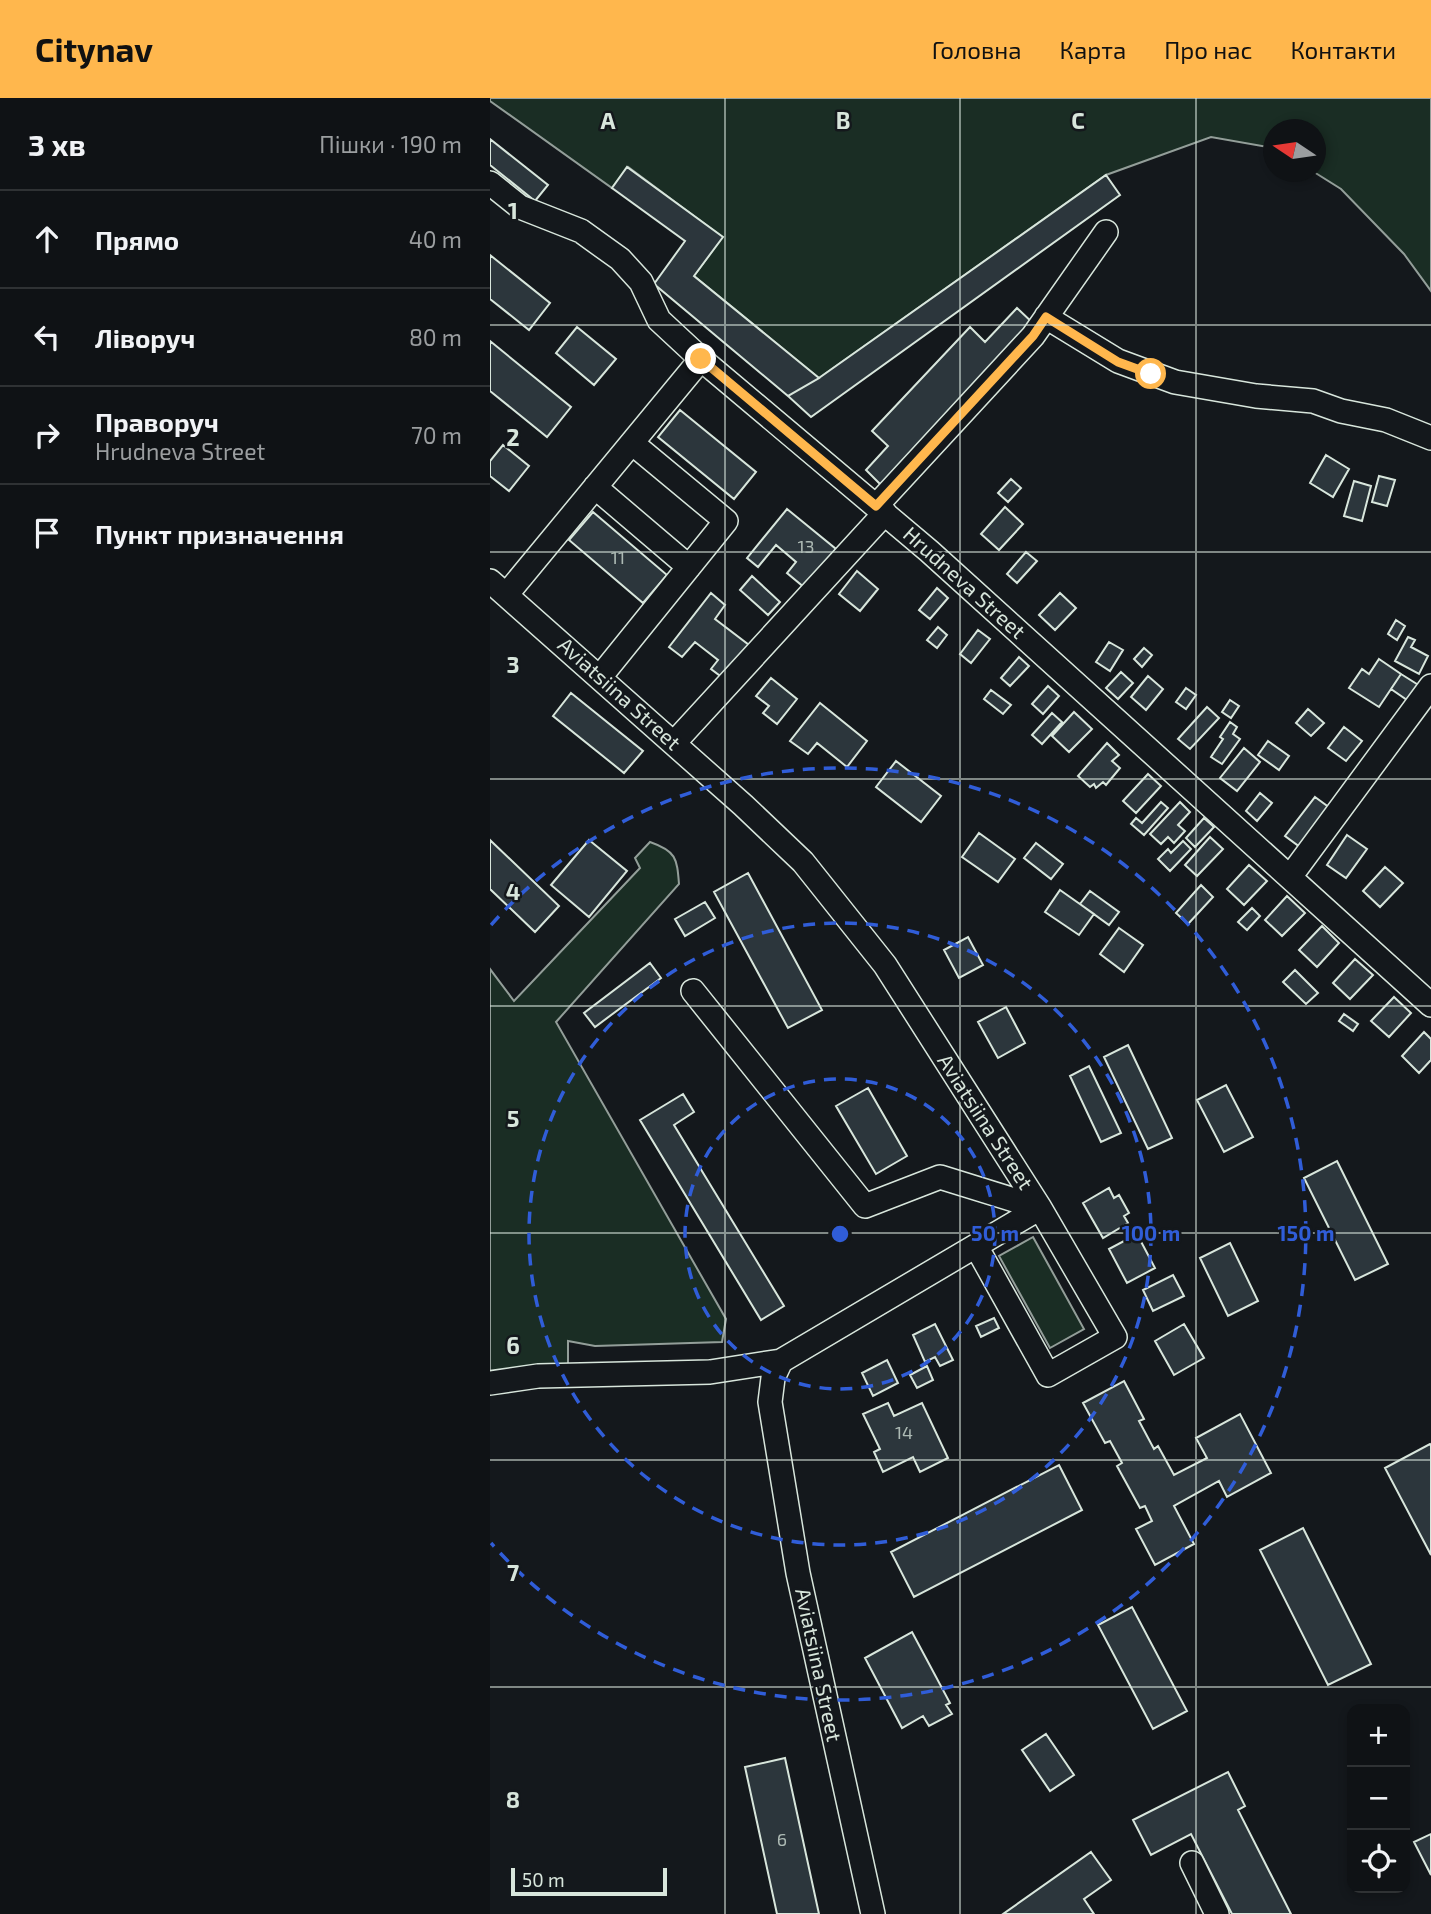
<!DOCTYPE html>
<html lang="uk">
<head>
<meta charset="utf-8">
<style>
  body { margin:0; font-family:"Exo 2",sans-serif; background:#1d2022; color:#f1f3f6 }
  .controls { position:absolute; right:21px; bottom:21px; display:grid; overflow:hidden; border-radius:14px; box-shadow:0 4px 10px #0003 }
  .controls button { width:63px; height:63px; display:grid; place-items:center; padding:0; border:0; border-bottom:2px solid #2f3234; background:#0f1215; color:#f1f3f6; font:35px sans-serif }
  .compass { position:absolute; left:773px; top:21px; width:63px; height:63px; border-radius:50%; background:#0f1215; box-shadow:0 4px 10px #0003; rotate:283deg }
  .scale { position:absolute; left:21px; bottom:18px; width:156px; box-sizing:border-box; padding-left:7px; border:4px solid #d8e6dc; border-top:0; font-size:19px; line-height:24px; white-space:nowrap; color:#d8e6dc; -webkit-text-stroke:5px #14181c; paint-order:stroke }
  .stop { position:absolute; width:21px; height:21px; margin:-16px; border:5px solid #ffb74d; border-radius:50%; background:#fff }
  .stop.end { background:#ffb74d; border-color:#fff; box-shadow:0 2px 7px #0008 }
  .list { margin:0; padding:0; list-style:none }
  h2 { display:flex; justify-content:space-between; align-items:center; height:91px; margin:0; padding:0 28px; font-size:30px }
  h2 small { font-size:23px; font-weight:400; color:#9b9ea0 }
  .list li { display:grid; grid-template-columns:46px 1fr auto; gap:21px; align-items:center; box-sizing:border-box; height:98px; padding:0 28px; border-top:2px solid #2f3234 }
  .list b { display:block; font-size:26px; white-space:nowrap }
  .list p { margin:0; font-size:23px; white-space:nowrap; color:#9b9ea0 }
  .list em { font-size:23px; font-style:normal; color:#9b9ea0 }
  .icon { flex:none; width:38px; height:38px; fill:none; stroke:currentColor; stroke-width:2; stroke-linecap:round; stroke-linejoin:round }
  .map { position:relative; flex:none; width:941px; height:1816px; overflow:hidden }
  header { display:flex; align-items:center; gap:42px; box-sizing:border-box; height:98px; padding:0 35px; background:#ffb74d; color:#111 }
  header strong { font-size:33px }
  nav { display:flex; gap:38px; margin-inline-start:auto; font-size:24px }
  main { display:flex }
  aside { flex:1; background:#0f1215 }
  .map>svg:first-child { display:block }
  .green { fill:#1a2d24; stroke:#939e99; stroke-width:2 }
  .building { fill:#2c363c; stroke:#d8e6dc; stroke-width:2 }
  .lines { fill:none; stroke-linecap:round; stroke-linejoin:round }
  .minor-casing { stroke:#d8e6dc; stroke-width:26 }
  .minor { stroke:#14181c; stroke-width:23 }
  .route { stroke:#ffb74d; stroke-width:9 }
  .grid { fill:none; stroke:#d8e6dc; stroke-width:2; stroke-opacity:0.55 }
  .ring { fill:none; stroke:#305dd8; stroke-width:3.5; stroke-dasharray:12 9 }
  .labels { text-anchor:middle; stroke-width:5; stroke-linejoin:round; paint-order:stroke }
  .number-label { font-size:18px; fill:#adbab4 }
  .street-label { font-size:21px; fill:#d8e6dc; stroke:#14181c }
  .grid-label { font-size:23px; text-anchor:middle; font-weight:bold; fill:#d8e6dc; stroke:#14181c; stroke-width:5; stroke-linejoin:round; paint-order:stroke }
  .centre { fill:#305dd8; stroke:#14181c; stroke-width:3.5 }
  .ring-label { font-size:21px; text-anchor:middle; font-weight:bold; fill:#305dd8; stroke:#14181c; stroke-width:5; stroke-linejoin:round; paint-order:stroke }
</style>
</head>
<body>
<header>
<strong>Citynav</strong>
<nav><a>Головна</a><a>Карта</a><a>Про нас</a><a>Контакти</a></nav>
</header>
<main>
<aside>
<h2>3 хв<small>Пішки · 190 m</small></h2>
<ul class="list">
<li><svg class="icon" aria-label="ahead" viewBox="0 0 24 24"><path d="M12 20V5M6 11l6-6 6 6"/></svg><div><b>Прямо</b></div><em>40 m</em></li>
<li><svg class="icon" aria-label="left" viewBox="0 0 24 24"><path d="M17 20v-9H6M10 6l-5 5 5 5"/></svg><div><b>Ліворуч</b></div><em>80 m</em></li>
<li><svg class="icon" aria-label="right" viewBox="0 0 24 24"><path d="M7 20v-9h11M14 6l5 5-5 5"/></svg><div><b>Праворуч</b><p>Hrudneva Street</p></div><em>70 m</em></li>
<li><svg class="icon" aria-label="arrive" viewBox="0 0 24 24"><path d="M6 21V4h12l-3 4 3 4H6"/></svg><div><b>Пункт призначення</b></div></li>
</ul>
</aside>
<div class="map">
<svg width="941" height="1816" viewBox="0 0 941 1816">
  <rect width="100%" height="100%" fill="#14181c"/>
  <path class="green" d="M0,0H941V193L914,156L851,91L824,74L825,32H783V50L721,39L616,77L329,280L204,178L232,139L138,69L122,90L0,3Z
    M160,744C186,753 187,760 189,786L66,924L236,1221L232,1244L105,1248L78,1243V1276L0,1285V871L24,903L150,770L145,760Z
    M543,1139L594,1231L560,1250L509,1158Z"/>
  <path class="building" d="M0,41L58,87L45,103L0,67Z
    M137,69L233,139L204,178L329,280L298,298L164,186L195,143L122,90Z
    M616,77L630,97L321,319L298,298L329,280Z
    M0,157L60,205L39,232L0,201Z
    M527,210L546,228L391,387L376,372L398,348L382,333L480,229L495,244Z
    M87,229L126,261L104,287L66,255Z
    M0,243L81,309L57,339L0,293Z
    M190,312L266,374L244,401L168,339Z
    M13,347L39,368L19,393L0,378V363Z
    M836,357L859,371L843,399L820,385Z
    M889,378L905,382L897,408L882,404Z
    M521,381L531,390L518,404L508,395Z
    M864,383L881,388L872,423L854,418Z
    M515,409L533,426L509,452L491,436Z
    M297,411L346,451L315,490L297,475L306,464L286,447L268,469L257,460Z
    M103,414L177,477L153,505L79,442Z
    M536,454L547,463L527,485L517,476Z
    M367,473L388,491L370,513L349,496Z
    M262,478L290,504L278,517L250,492Z
    M447,490L458,500L440,521L429,512Z
    M221,495L235,507L225,521L259,547L233,580L221,571L228,562L205,544L192,559L179,549Z
    M570,495L586,510L565,532L549,517Z
    M906,522L915,528L907,542L898,536Z
    M448,529L457,537L447,550L437,542Z
    M488,532L500,541L481,565L470,556Z
    M918,539L925,542L921,549L938,558L929,576L905,563Z
    M619,544L633,552L620,573L606,564Z
    M654,550L662,557L652,569L644,561Z
    M529,559L539,568L520,588L511,580Z
    M889,561L911,576L889,609L859,590L872,571L879,576Z
    M631,574L643,585L628,601L616,590Z
    M911,576L930,588L920,604L901,591Z
    M658,578L673,591L656,612L641,599Z
    M281,580L307,601L287,626L273,615L279,608L266,598Z
    M558,588L569,598L553,616L542,606Z
    M696,590L706,597L696,611L686,604Z
    M501,592L521,607L513,616L494,601Z
    M81,595L153,653L134,675L63,618Z
    M740,602L749,608L741,620L732,614Z
    M330,605L377,643L357,669L327,645L318,656L300,643Z
    M717,609L729,620L700,651L688,641Z
    M818,611L834,625L821,638L806,625Z
    M584,614L602,631L579,654L562,638Z
    M562,615L572,624L552,646L542,637Z
    M740,624L747,629L743,636L750,641L732,666L721,659L733,641L730,639Z
    M854,629L872,643L856,663L838,650Z
    M778,643L799,658L789,672L768,657Z
    M617,645L629,657L622,663L630,670L616,687L613,684L606,690L604,686L600,689L588,678Z
    M754,650L770,664L747,693L730,680Z
    M406,663L451,698L431,724L386,689Z
    M658,676L671,688L646,715L633,703Z
    M770,695L782,705L767,723L756,713Z
    M825,699L840,710L810,749L795,738Z
    M671,704L678,710L654,737L641,726L646,720L652,725Z
    M690,704L700,714L688,727L695,733L684,745L678,739L671,746L660,736Z
    M714,720L724,729L705,749L696,740Z
    M489,735L525,761L508,784L472,759Z
    M857,737L877,751L856,780L837,767Z
    M720,739L733,751L707,778L695,767Z
    M0,742L69,808L45,834L0,791Z
    M99,742L137,773L99,819L61,787Z
    M693,743L701,751L680,773L668,761L678,751L681,755Z
    M546,745L573,766L561,781L534,760Z
    M759,767L777,783L754,807L737,791Z
    M895,769L913,785L890,809L873,793Z
    M258,775L332,912L298,930L224,794Z
    M711,787L723,799L698,826L686,815Z
    M570,792L604,816L589,837L555,814Z
    M600,793L629,814L619,827L590,806Z
    M797,798L815,815L792,838L775,822Z
    M215,804L225,820L195,838L185,821Z
    M762,810L770,818L757,832L748,824Z
    M832,828L849,845L827,869L809,852Z
    M629,830L653,847L634,874L610,856Z
    M478,839L493,867L469,880L454,852Z
    M865,861L883,877L860,901L843,885Z
    M160,865L171,880L105,929L94,915Z
    M805,872L828,895L816,906L793,884Z
    M904,899L921,915L899,939L881,923Z
    M516,909L535,945L508,960L488,924Z
    M854,916L868,926L863,933L849,923Z
    M934,934L941,941V962L929,975L912,958Z
    M638,947L682,1040L658,1051L614,959Z
    M599,968L631,1035L611,1044L580,978Z
    M736,987L763,1039L734,1054L707,1002Z
    M378,990L417,1058L386,1076L346,1008Z
    M193,996L204,1014L184,1027L294,1208L271,1222L150,1022Z
    M847,1063L898,1166L865,1182L814,1080Z
    M619,1090L624,1100L629,1097L639,1115L634,1118L638,1125L613,1140L593,1105Z
    M647,1136L665,1170L637,1185L619,1151Z
    M740,1145L768,1203L738,1218L710,1160Z
    M683,1177L694,1198L663,1213L653,1192Z
    M504,1220L509,1230L491,1239L486,1228Z
    M445,1226L463,1262L450,1268L445,1259L435,1264L423,1237Z
    M694,1226L714,1260L684,1277L665,1243Z
    M397,1262L408,1285L383,1298L372,1275Z
    M437,1268L443,1282L427,1290L420,1277Z
    M634,1283L654,1321L649,1323L664,1351L668,1348L684,1377L717,1360L706,1340L750,1316L781,1375L737,1399L729,1383L684,1408L704,1446L665,1467L646,1431L662,1423L655,1408L650,1410L627,1368L632,1365L620,1343L615,1345L593,1305Z
    M398,1305L404,1318L432,1305L458,1360L430,1374L423,1359L393,1374L384,1354L390,1351L373,1316Z
    M940,1346L941,1347V1457L895,1370Z
    M569,1367L592,1412L424,1499L401,1454Z
    M813,1430L881,1566L838,1587L770,1452Z
    M642,1509L697,1613L663,1631L608,1527Z
    M422,1534L460,1605L456,1607L462,1616L439,1628L433,1618L412,1630L375,1560Z
    M556,1636L584,1677L560,1693L532,1652Z
    M295,1660L329,1816H287L255,1669Z
    M738,1674L755,1708L748,1712L801,1816H742L701,1736L661,1757L643,1722Z
    M941,1736V1777L924,1744Z
    M601,1754L621,1782L594,1801L604,1816H513Z"/>
  <g class="lines">
    <defs>
      <path id="minor" d="M0,85L30,109L91,133L130,161L151,184L169,222L211,261L439,453L941,907
        M556,219L628,263L685,284L766,298L823,303L851,313L896,322L941,340
        M105,389L199,469
        M386,408L543,238L616,134
        M0,483L253,707L313,764L395,867L550,1110L291,1263L283,1280L280,1304L308,1475L383,1816
        M17,496L211,261
        M110,579L236,423L142,345
        M184,645L395,415
        M800,779L941,588
        M203,893L375,1108L450,1079L550,1110L625,1239L558,1277L486,1148
        M0,1285L48,1278L220,1274L291,1263
        M702,1765L727,1816"/>
    </defs>
    <use href="#minor" class="minor-casing"/>
    <use href="#minor" class="minor"/>
  </g>
  <g class="lines">
    <path class="route" d="M211,261L386,408L543,238L556,219L628,264L661,276"/>
  </g>
  <path class="grid" d="M235,0V1816M470,0V1816M706,0V1816M0,227H941M0,454H941M0,681H941M0,908H941M0,1135H941M0,1362H941M0,1589H941"/>
  <g class="ring">
    <circle cx="350" cy="1136" r="155"/>
    <circle cx="350" cy="1136" r="311"/>
    <path d="M1 827A466 466 0 1 1 1 1445"/>
  </g>
  <g class="labels">
    <g class="number-label">
      <text x="316" y="455">13</text>
      <text x="128" y="466">11</text>
      <text x="414" y="1341">14</text>
      <text x="292" y="1748">6</text>
    </g>
    <g class="street-label">
      <text transform="translate(474 485) rotate(42)" y="7">Hrudneva Street</text>
      <text transform="translate(129 596) rotate(42)" y="7">Aviatsiina Street</text>
      <text transform="translate(495 1024) rotate(57)" y="7">Aviatsiina Street</text>
      <text transform="translate(328 1567) rotate(78)" y="7">Aviatsiina Street</text>
    </g>
  </g>
  <g class="grid-label">
    <text x="118" y="31">A</text>
    <text x="353" y="31">B</text>
    <text x="588" y="31">C</text>
    <text x="23" y="121">1</text>
    <text x="23" y="348">2</text>
    <text x="23" y="575">3</text>
    <text x="23" y="802">4</text>
    <text x="23" y="1029">5</text>
    <text x="23" y="1256">6</text>
    <text x="23" y="1483">7</text>
    <text x="23" y="1710">8</text>
  </g>
  <circle cx="350" cy="1136" r="10" class="centre"/>
  <g class="ring-label">
    <text x="505" y="1143">50 m</text>
    <text x="661" y="1143">100 m</text>
    <text x="816" y="1143">150 m</text>
  </g>
</svg>
<div class="controls">
<button>+</button>
<button>−</button>
<button><svg class="icon" aria-label="locate" viewBox="0 0 24 24"><circle cx="12" cy="12" r="6"/><path d="M12 2v4M12 18v4M2 12h4M18 12h4"/></svg></button>
</div>
<svg class="compass" viewBox="-18 -18 36 36"><path d="M0-13l5 13h-10z" fill="#e53935"/><path d="M0 13l5-13h-10z" fill="#9b9ea0"/></svg>
<div class="scale">50 m</div>
<div class="stop" style="left:661px;top:276px"></div>
<div class="stop end" style="left:211px;top:261px"></div>
</div>
</main>
</body>
</html>
